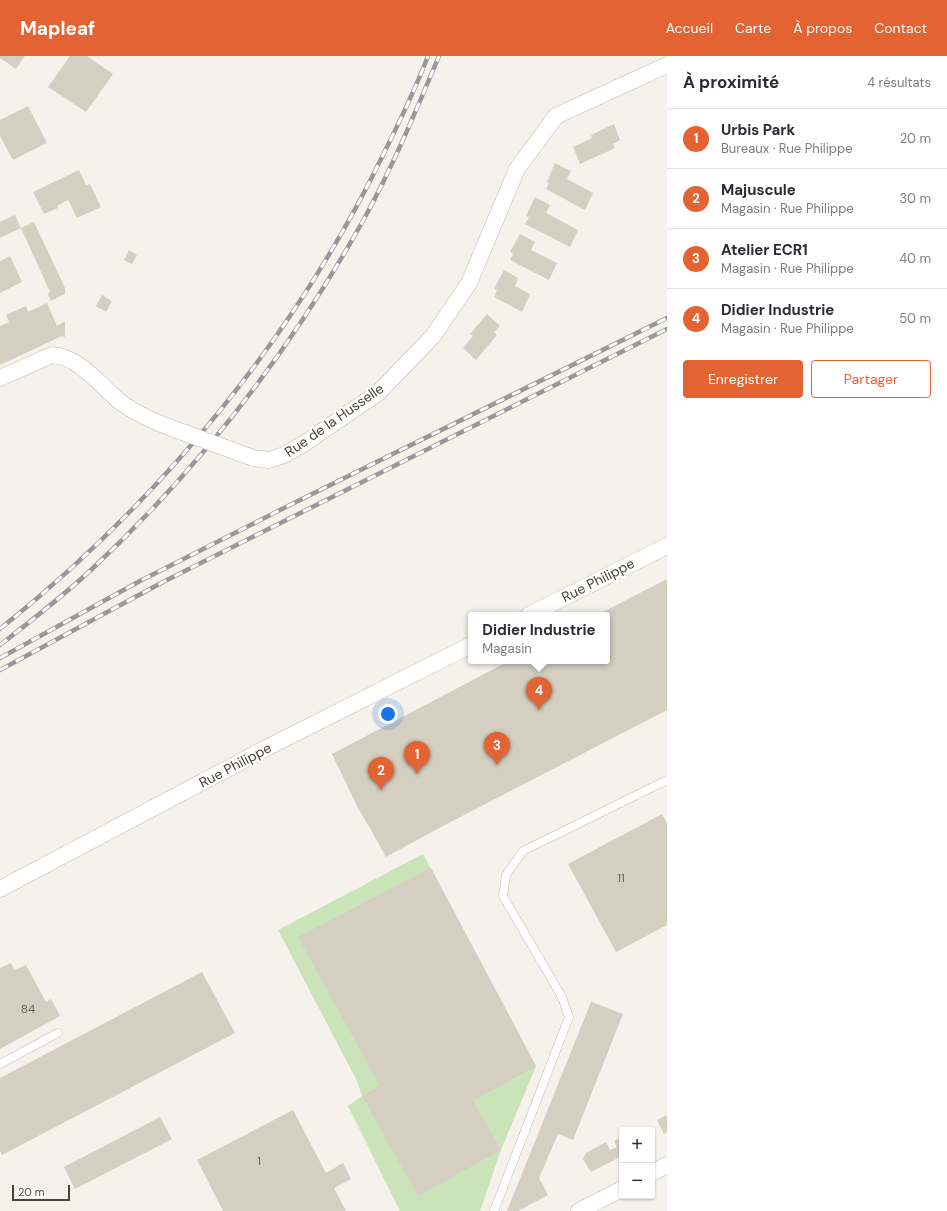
<!DOCTYPE html>
<html lang="fr">
<head>
<meta charset="utf-8">
<style>
  body { margin:0; font-family:"DM Sans",sans-serif; background:#f7f7f7; color:#2b2b33 }
  .controls { position:absolute; right:12px; bottom:12px; display:grid; overflow:hidden; border-radius:4px; box-shadow:0 1px 3px #0004 }
  .controls button { width:36px; height:36px; display:grid; place-items:center; padding:0; border:0; border-bottom:1px solid #e1e1e2; background:#fff; color:#2b2b33; font:20px sans-serif }
  .scale { position:absolute; left:12px; bottom:10px; width:58px; box-sizing:border-box; padding-left:4px; border:2px solid #474339; border-top:0; font-size:11px; line-height:14px; white-space:nowrap; color:#474339; -webkit-text-stroke:3px #fff; paint-order:stroke }
  .you { position:absolute; left:388px; top:658px; width:14px; height:14px; margin:-10px; border:3px solid #fff; border-radius:50%; background:#1a73e8; box-shadow:0 0 0 6px #1a73e833 }
  .badge { display:grid; place-items:center; width:26px; height:26px; border-radius:50%; background:#e36432; color:#fff; font-size:13px; font-weight:700 }
  .pin { position:absolute; translate:-50% -33px; filter:drop-shadow(0 1px 2px #0008) }
  .pin::after { content:''; position:absolute; top:21px; width:14px; height:12px; background:inherit; clip-path:polygon(0 0,100% 0,50% 100%) }
  .popup { position:absolute; left:468px; top:556px; width:142px; height:52px; box-sizing:border-box; display:grid; place-content:center; border-radius:4px; background:#fff; filter:drop-shadow(0 1px 3px #0005); font-size:13px; white-space:nowrap; color:#7c7c81 }
  .popup b { font-size:15px; color:#2b2b33 }
  .popup::after { content:''; position:absolute; left:50%; top:100%; margin-left:-8px; border:8px solid transparent; border-top-color:#fff }
  .list { margin:0; padding:0; list-style:none }
  h2 { display:flex; justify-content:space-between; align-items:center; height:52px; margin:0; padding:0 16px; font-size:17px }
  h2 small { font-size:13px; font-weight:400; color:#7c7c81 }
  .list li { display:grid; grid-template-columns:26px 1fr auto; gap:12px; align-items:center; box-sizing:border-box; height:60px; padding:0 16px; border-top:1px solid #e1e1e2 }
  .list b { display:block; font-size:15px; white-space:nowrap }
  .list p { margin:0; font-size:13px; white-space:nowrap; color:#7c7c81 }
  .list em { font-size:13px; font-style:normal; color:#7c7c81 }
  .actions { display:flex; gap:8px; padding:12px 16px }
  .actions a { flex:1; padding:9px 0; border:1px solid #e36432; border-radius:4px; text-align:center; font-size:14px; color:#e36432 }
  .actions .main { background:#e36432; color:#fff }
  .map { position:relative; flex:none; width:667px; height:1155px; overflow:hidden }
  header { display:flex; align-items:center; gap:24px; box-sizing:border-box; height:56px; padding:0 20px; background:#e36432; color:#fff }
  header strong { font-size:19px }
  nav { display:flex; gap:22px; margin-inline-start:auto; font-size:14px }
  main { display:flex }
  aside { flex:1; background:#fff }
  .map>svg:first-child { display:block }
  .green { fill:#cae3b8 }
  .building { fill:#d4cfc1 }
  .lines { fill:none; stroke-linecap:round; stroke-linejoin:round }
  .service-casing { stroke:#bebbae; stroke-width:9 }
  .minor-casing { stroke:#bebbae; stroke-width:17 }
  .service { stroke:#fff; stroke-width:8 }
  .minor { stroke:#fff; stroke-width:16 }
  .rail-casing { stroke:#989898; stroke-width:4.5 }
  .rail { stroke:#fff; stroke-width:3; stroke-dasharray:9; stroke-linecap:butt }
  .minor-bridge-casing { stroke:#bebbae; stroke-width:17; stroke-linecap:butt }
  .minor-bridge { stroke:#fff; stroke-width:16 }
  .labels { text-anchor:middle; stroke-width:4; stroke-linejoin:round; paint-order:stroke }
  .number-label { font-size:12px; fill:#6a665b }
  .street-label { font-size:14px; fill:#474339; stroke:#fff }
</style>
</head>
<body>
<header>
<strong>Mapleaf</strong>
<nav><a>Accueil</a><a>Carte</a><a>À propos</a><a>Contact</a></nav>
</header>
<main>
<div class="map">
<svg width="667" height="1155" viewBox="0 0 667 1155">
  <rect width="100%" height="100%" fill="#f4f2eb"/>
  <path class="green" d="M423,798L536,1010L501,1094L480,1155H400L348,1050L362,1040L357,1025L278,874Z"/>
  <path class="building" d="M0,0H25L16,13L0,2Z
    M70,0H87L113,18L86,56L48,31Z
    M28,50L47,87L13,104L0,80V64Z
    M614,68L620,84L613,88L615,92L580,108L573,91L592,82L591,79Z
    M555,107L571,115L567,123L593,137L585,154L546,133L549,127L547,126Z
    M79,114L86,129L90,128L101,151L77,162L68,144L57,150L58,152L44,158L33,136Z
    M535,141L550,149L546,157L578,174L570,191L525,168L529,161L526,160Z
    M15,159L21,172L0,182V166Z
    M34,166L65,232V238L51,245L48,238L50,236L21,172Z
    M520,178L535,186L531,194L557,207L549,224L510,204L513,198L510,196Z
    M129,194L137,199L132,208L124,204Z
    M10,200L22,226L0,237V205Z
    M504,214L518,222L515,230L530,238L522,256L494,241L497,234L494,233Z
    M102,239L112,245L106,256L96,250Z
    M47,247L57,270L65,265V281L62,280L0,309V270L9,266L6,259L26,250L28,256Z
    M487,258L500,270L494,276L497,279L476,304L463,292L473,280L470,278Z
    M667,523V654L441,771L386,801L371,774L358,752L332,698L509,605H607V559H597Z
    M662,758L667,768V869L616,896L568,808Z
    M431,812L536,1010L473,1045L501,1094L418,1140L362,1040L380,1030L298,881Z
    M11,907L14,914L26,909L46,946L51,943L60,960L0,993V912Z
    M202,916L235,977L2,1099L0,1095V1022Z
    M591,946H592L623,958L573,1084L558,1078L539,1122L548,1139L518,1155H507Z
    M293,1054L326,1117L343,1107L351,1123L334,1132L346,1155H223L197,1104Z
    M667,1059V1076L664,1078L657,1064Z
    M160,1061L172,1083L75,1133L64,1111Z
    M622,1081V1100L591,1116L583,1103L586,1097L606,1086L610,1094L617,1091L614,1085Z"/>
  <g class="lines">
    <defs>
      <path id="service" d="M0,1008L58,977
        M494,1155L569,961L562,941L503,840L506,819L523,795L667,724"/>
      <path id="minor" d="M0,322L52,299C78,300 100,329 119,345C136,358 157,367 177,374
        M253,402L269,404L284,399L305,387L378,337L433,280L469,227L517,113L556,60L667,9
        M529,559L667,490
        M0,833L276,687L471,589
        M652,1117L667,1109
        M579,1155L622,1133"/>
    </defs>
    <use href="#service" class="service-casing"/>
    <use href="#minor" class="minor-casing"/>
    <use href="#service" class="service"/>
    <use href="#minor" class="minor"/>
    <defs>
      <path id="rail" d="M0,573C160,445 293,284 383,99C399,67 415,34 428,0
        M0,589C31,565 63,540 92,513C200,412 292,292 364,163C393,110 416,55 439,0
        M0,602L140,525L288,450L667,262
        M0,614L163,526L667,273"/>
    </defs>
    <use href="#rail" class="rail-casing"/>
    <use href="#rail" class="rail"/>
    <defs>
      <path id="minor-bridge" d="M177,374L253,402"/>
    </defs>
    <use href="#minor-bridge" class="minor-bridge-casing"/>
    <use href="#minor-bridge" class="minor-bridge"/>
  </g>
  <g class="labels">
    <g class="number-label">
      <text x="621" y="826">11</text>
      <text x="28" y="957">84</text>
      <text x="259" y="1109">1</text>
    </g>
    <g class="street-label">
      <text transform="translate(334 364) rotate(-35)" y="5">Rue de la Husselle</text>
      <text transform="translate(598 524) rotate(-27)" y="5">Rue Philippe</text>
      <text transform="translate(235 709) rotate(-28)" y="5">Rue Philippe</text>
    </g>
  </g>
</svg>
<div class="controls">
<button>+</button>
<button>−</button>
</div>
<div class="scale">20 m</div>
<div class="you"></div>
<div class="pin badge" style="left:417px;top:718px">1</div>
<div class="pin badge" style="left:381px;top:734px">2</div>
<div class="pin badge" style="left:497px;top:709px">3</div>
<div class="pin badge" style="left:539px;top:654px">4</div>
<div class="popup"><b>Didier Industrie</b>Magasin</div>
</div>
<aside>
<h2>À proximité<small>4 résultats</small></h2>
<ul class="list">
<li><span class="badge">1</span><div><b>Urbis Park</b><p>Bureaux · Rue Philippe</p></div><em>20 m</em></li>
<li><span class="badge">2</span><div><b>Majuscule</b><p>Magasin · Rue Philippe</p></div><em>30 m</em></li>
<li><span class="badge">3</span><div><b>Atelier ECR1</b><p>Magasin · Rue Philippe</p></div><em>40 m</em></li>
<li><span class="badge">4</span><div><b>Didier Industrie</b><p>Magasin · Rue Philippe</p></div><em>50 m</em></li>
</ul>
<div class="actions"><a class="main">Enregistrer</a><a>Partager</a></div>
</aside>
</main>
</body>
</html>
